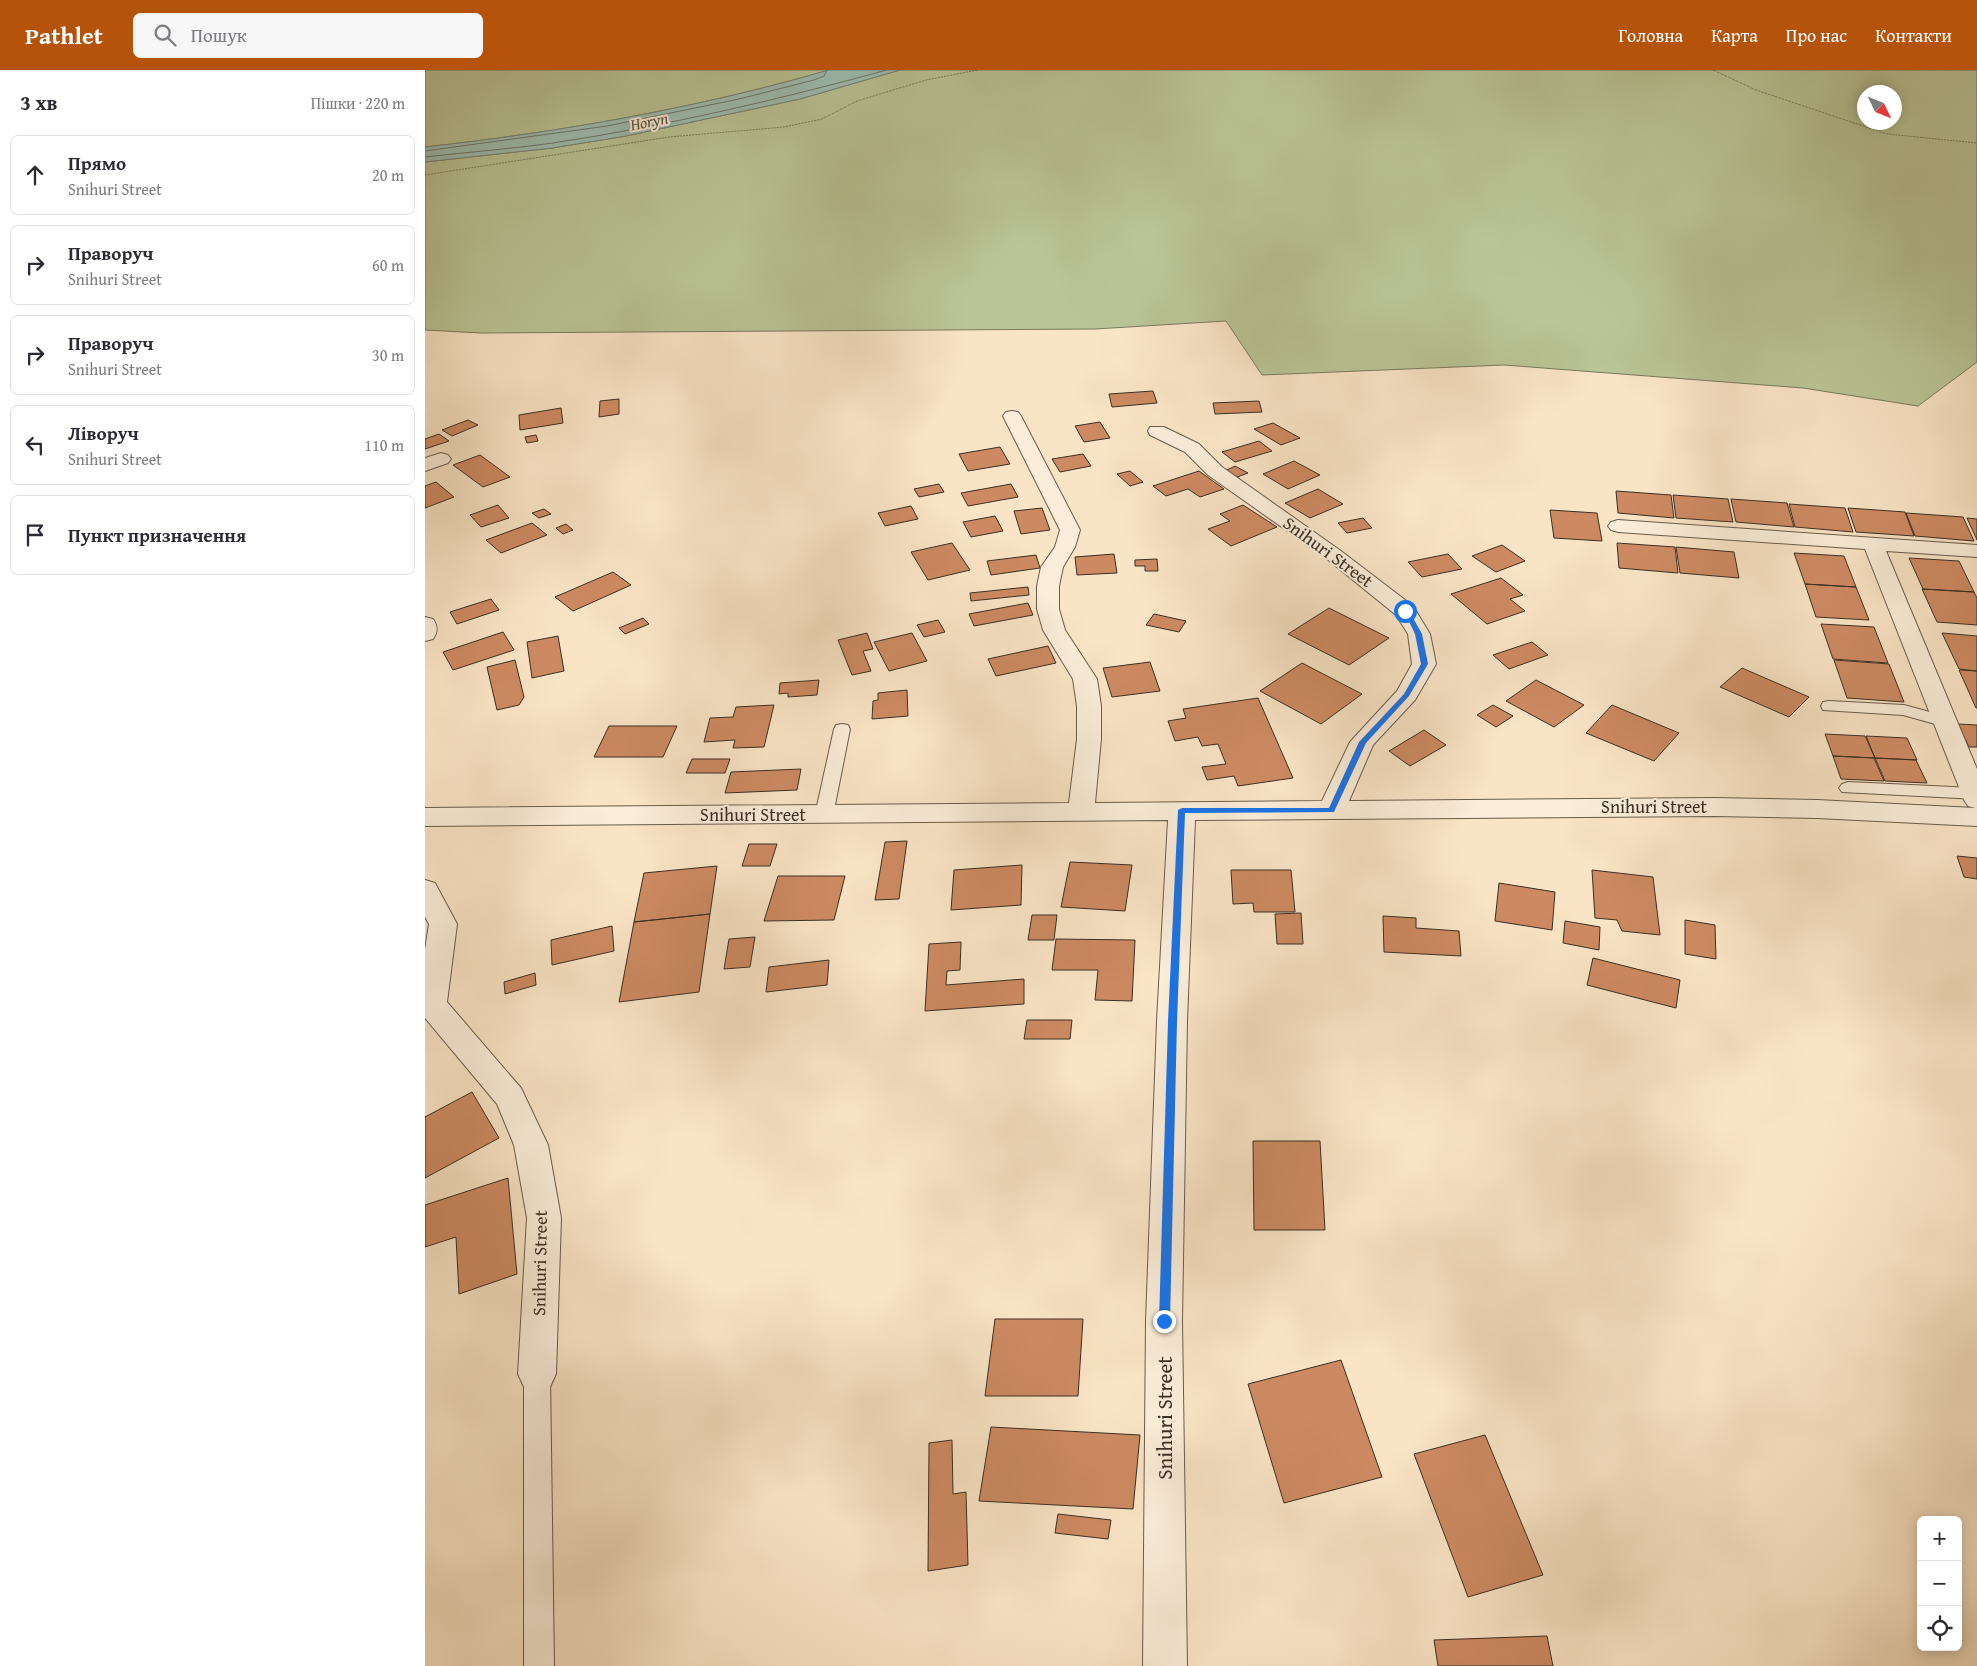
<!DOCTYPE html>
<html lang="uk">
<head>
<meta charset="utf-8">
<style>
  body { margin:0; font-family:"Gentium Book Plus",serif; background:#f7f7f7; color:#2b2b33 }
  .controls { position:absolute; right:15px; bottom:15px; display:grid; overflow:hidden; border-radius:8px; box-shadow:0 2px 12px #0003 }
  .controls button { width:45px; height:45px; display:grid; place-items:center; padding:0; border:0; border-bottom:1px solid #e1e1e2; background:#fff; color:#2b2b33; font:25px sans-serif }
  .compass { position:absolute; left:1432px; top:15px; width:45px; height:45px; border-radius:50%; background:#fff; box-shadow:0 2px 12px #0003; rotate:133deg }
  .stop { position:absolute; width:15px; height:15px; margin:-11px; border:4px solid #1a73e8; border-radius:50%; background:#fff }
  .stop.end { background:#1a73e8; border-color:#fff; box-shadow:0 1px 5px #0008 }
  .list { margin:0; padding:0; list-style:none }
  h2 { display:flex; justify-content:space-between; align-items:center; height:65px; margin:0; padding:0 20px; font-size:21px }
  h2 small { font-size:16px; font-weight:400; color:#7c7c81 }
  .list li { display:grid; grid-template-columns:32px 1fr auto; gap:15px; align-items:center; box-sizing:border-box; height:80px; margin:0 10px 10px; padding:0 10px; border:1px solid #e1e1e2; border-radius:8px }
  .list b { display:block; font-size:19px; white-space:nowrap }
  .list p { margin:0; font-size:16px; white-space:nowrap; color:#7c7c81 }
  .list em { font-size:16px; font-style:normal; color:#7c7c81 }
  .icon { flex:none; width:28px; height:28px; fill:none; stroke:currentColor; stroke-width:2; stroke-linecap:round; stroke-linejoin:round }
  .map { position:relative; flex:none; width:1552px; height:1596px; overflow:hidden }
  header { display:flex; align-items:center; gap:30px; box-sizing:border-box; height:70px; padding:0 25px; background:#b45309; color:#fff }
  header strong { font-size:24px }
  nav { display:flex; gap:28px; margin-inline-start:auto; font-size:18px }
  .search { width:350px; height:45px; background:#f7f7f7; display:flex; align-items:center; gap:12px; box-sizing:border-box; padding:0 18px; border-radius:8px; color:#7c7c81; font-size:19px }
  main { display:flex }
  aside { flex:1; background:#fff }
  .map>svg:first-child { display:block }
  .green { fill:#bac597; stroke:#7a7a5e; fill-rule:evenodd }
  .water { fill:#9ebfb4; stroke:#76857a }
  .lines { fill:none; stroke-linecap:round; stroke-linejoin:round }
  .shore { stroke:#6c776c; stroke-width:1 }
  .building { fill:#cd8a62; stroke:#3a2f24 }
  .service-casing { stroke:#6a5c4c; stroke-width:2 }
  .minor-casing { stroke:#6a5c4c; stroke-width:2 }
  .path { stroke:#3a2f24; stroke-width:1; stroke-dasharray:0.5 1; stroke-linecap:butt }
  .service { fill:#fbedd9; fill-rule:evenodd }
  .minor { fill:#fbedd9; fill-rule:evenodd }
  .route { fill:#1a73e8 }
  .labels { text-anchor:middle; stroke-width:4; stroke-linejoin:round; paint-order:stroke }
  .far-water-label { font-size:16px; font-style:italic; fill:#535348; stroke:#fbedd9 }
  .street-label { font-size:18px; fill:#3a2f24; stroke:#fbedd9 }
  .near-street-label { font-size:21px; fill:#3a2f24; stroke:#fbedd9 }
</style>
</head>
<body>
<header>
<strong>Pathlet</strong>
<div class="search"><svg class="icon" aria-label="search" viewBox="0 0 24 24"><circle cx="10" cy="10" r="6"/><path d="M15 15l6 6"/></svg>Пошук</div>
<nav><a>Головна</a><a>Карта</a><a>Про нас</a><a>Контакти</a></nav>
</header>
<main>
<aside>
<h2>3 хв<small>Пішки · 220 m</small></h2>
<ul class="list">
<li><svg class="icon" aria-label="ahead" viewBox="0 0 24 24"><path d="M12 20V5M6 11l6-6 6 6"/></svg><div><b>Прямо</b><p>Snihuri Street</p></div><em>20 m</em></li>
<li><svg class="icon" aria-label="right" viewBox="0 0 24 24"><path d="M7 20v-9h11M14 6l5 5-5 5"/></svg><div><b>Праворуч</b><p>Snihuri Street</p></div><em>60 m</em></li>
<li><svg class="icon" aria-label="right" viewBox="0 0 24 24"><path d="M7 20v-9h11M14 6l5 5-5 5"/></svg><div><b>Праворуч</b><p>Snihuri Street</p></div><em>30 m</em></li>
<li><svg class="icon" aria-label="left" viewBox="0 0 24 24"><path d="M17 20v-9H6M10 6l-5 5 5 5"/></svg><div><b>Ліворуч</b><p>Snihuri Street</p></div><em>110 m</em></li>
<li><svg class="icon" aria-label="arrive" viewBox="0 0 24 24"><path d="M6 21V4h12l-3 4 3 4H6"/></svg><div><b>Пункт призначення</b></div></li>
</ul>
</aside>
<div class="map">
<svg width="1552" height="1596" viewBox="0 0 1552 1596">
  <rect width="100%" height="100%" fill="#f9e4c5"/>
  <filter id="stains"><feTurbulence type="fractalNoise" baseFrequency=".004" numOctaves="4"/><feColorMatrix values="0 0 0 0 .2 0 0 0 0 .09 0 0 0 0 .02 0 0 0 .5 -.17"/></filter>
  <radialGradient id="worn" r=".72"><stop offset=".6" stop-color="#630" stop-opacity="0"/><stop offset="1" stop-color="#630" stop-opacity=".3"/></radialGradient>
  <path class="green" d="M0,0H404C273,38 136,62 0,77Z
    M475,0H1552V292L1493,336L1378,318L1079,295L837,305L801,251L670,259L56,263L0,260V92L127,78L201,66L375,29ZM1440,22H1470V52H1440Z"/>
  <path class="water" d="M404,0H475L375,29L201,66L127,78L0,92V77C136,62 273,38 404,0Z"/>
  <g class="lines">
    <path class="shore" d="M0,81L182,56L314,29L389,10L399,6L402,0
      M0,87C43,82 86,79 128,73C241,56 352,30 462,0"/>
  </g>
  <path class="building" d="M728,321L732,333L687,337L684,324Z
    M194,329V344L174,347L175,331Z
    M834,331L837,342L790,344L788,333Z
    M136,338L138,353L95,360L94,345Z
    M43,350L53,355L27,366L17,360Z
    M675,352L685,368L659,372L650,356Z
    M848,353L875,368L856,375L829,359Z
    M14,364L24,371L0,379V369Z
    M111,365L113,371L102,373L100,367Z
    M834,371L847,381L810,392L797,382Z
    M575,377L585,394L543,401L534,384Z
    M658,384L666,396L635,402L627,389Z
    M55,385L85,407L58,417L28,395Z
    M869,391L895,405L863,419L838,404Z
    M810,396L823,403L812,407L800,401Z
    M705,401L718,412L705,416L692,404Z
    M774,401L799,419L775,427L763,419L741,426L728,416Z
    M11,412L29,427L0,438V416Z
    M514,414L519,422L494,427L489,419Z
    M586,414L593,427L543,436L536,423Z
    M893,419L918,434L885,448L860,433Z
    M1191,421L1246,425L1249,448L1193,443Z
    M1248,425L1303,429L1308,452L1251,448Z
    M1306,429L1362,433L1369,457L1311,452Z
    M1364,434L1420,438L1428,462L1370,457Z
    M73,435L84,448L56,457L45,445Z
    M818,435L852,457L806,476L783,459L805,451L795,444Z
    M486,436L493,449L460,456L453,443Z
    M617,438L625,460L596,464L589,441Z
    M1423,438L1480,442L1489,466L1431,462Z
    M119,439L126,444L114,448L107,443Z
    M1125,440L1172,443L1177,471L1129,468Z
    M1481,443L1538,447L1549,471L1490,466Z
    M570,446L578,461L546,467L538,452Z
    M938,448L947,458L922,463L913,453Z
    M1542,448L1552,449V470Z
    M107,453L122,465L76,483L61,470Z
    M141,454L148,460L138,464L131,458Z
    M527,473L545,500L503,510L486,482Z
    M1192,473L1250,477L1253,503L1194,498Z
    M1077,475L1100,491L1071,502L1047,486Z
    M1251,477L1309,482L1314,508L1255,503Z
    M1369,483L1419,486L1431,517L1380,514Z
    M689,484L692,503L652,505L650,487Z
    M1023,484L1037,499L997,507L983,492Z
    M611,485L615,498L566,505L562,491Z
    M1484,488L1534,491L1549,522L1498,519Z
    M732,489L733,501H720V496H710V490Z
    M188,502L206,515L148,541L130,527Z
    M1076,508L1098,525L1085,529L1100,541L1062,554L1026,524Z
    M1380,514L1431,517L1444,550L1391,547Z
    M603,517L604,525L546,531L545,523Z
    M1497,519L1549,522L1552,528V555L1512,552Z
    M66,529L74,540L32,554L25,542Z
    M603,533L608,545L549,556L544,544Z
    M904,538L964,568L924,595L863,564Z
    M729,544L761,551L754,562L721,555Z
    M218,548L224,554L200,564L194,558Z
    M513,550L520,562L499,567L492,555Z
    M1396,554L1449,557L1463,593L1408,589Z
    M78,562L89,580L28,600L18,582Z
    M442,563L448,579L438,581L446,601L427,605L413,570Z
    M487,563L502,591L464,601L449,572Z
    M1517,563L1552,566V601L1534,599Z
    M133,566L139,601L107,608L102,572Z
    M1107,572L1123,585L1084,599L1068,585Z
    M623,576L631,593L571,606L563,589Z
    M90,590L99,627L94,635L72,640L62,597Z
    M1409,590L1464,594L1479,632L1422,628Z
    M725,592L735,621L687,627L678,598Z
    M877,593L937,624L896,654L835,621Z
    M1317,598L1384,627L1364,647L1295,617Z
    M1534,600L1552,601V638H1551Z
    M394,610L392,625L363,627V623L354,624L355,613Z
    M1111,610L1159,635L1129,657L1081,631Z
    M482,620L483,646L447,649L448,631L453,630V623Z
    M833,628L868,708L813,716L809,706L782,710L777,697L801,694L793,674L777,676L773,667L750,671L743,651L761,648L758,639Z
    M349,635L339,677L308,678L310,670L279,672L285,648L308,647L311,637Z
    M1068,635L1088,646L1071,657L1052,645Z
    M1187,635L1254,663L1229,691L1161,663Z
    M1533,654L1552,655V677H1544Z
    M184,656H252L238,687H169Z
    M999,660L1021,675L985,696L964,681Z
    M1400,664L1440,666L1450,688L1408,686Z
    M1441,666L1482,668L1492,690L1450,688Z
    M1408,686L1449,688L1459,711L1416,709Z
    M1450,688L1491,690L1502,713L1460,711Z
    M267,689H305L300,703H261Z
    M376,699L372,720L300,723L306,702Z
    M482,771L474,829L450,830L460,772Z
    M324,774H352L345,796H317Z
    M1532,786L1552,788V809L1539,807Z
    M645,792L707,795L700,841L636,837Z
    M597,795L596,835L526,840L529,800Z
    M292,796L285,844L209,852L219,803Z
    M806,800H866L870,842H829L828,833L808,834Z
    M1167,800L1228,807L1235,865L1197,861L1192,850L1170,848Z
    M353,806H420L409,850L339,851Z
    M1074,813L1130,822L1127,860L1070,851Z
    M876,843L878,874H852L850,844Z
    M285,844L274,922L194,932L209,852Z
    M607,845H632L629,870H603Z
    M958,846L991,848V858L1034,861L1036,886L959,882Z
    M1260,850L1290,855L1291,889L1260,884Z
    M1140,851L1175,857L1174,880L1138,873Z
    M187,856L189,881L127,895L126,870Z
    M330,867L325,897L299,899L304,869Z
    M631,869L710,870L707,931L670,930L673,900H627Z
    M536,872L535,900L522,901L521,915L599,909V934L500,941L504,874Z
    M1168,888L1255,910L1251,938L1162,915Z
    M404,890L402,915L341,922L344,897Z
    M110,903L111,915L80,924L79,912Z
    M602,950H647L645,969H599Z
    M47,1022L74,1068L0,1108V1047Z
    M828,1071H895L900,1160H829Z
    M83,1108L92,1204L34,1224L31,1167L0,1177V1135Z
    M570,1249H658L653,1326H560Z
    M916,1290L957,1407L859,1433L823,1314Z
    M566,1357L715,1365L708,1439L554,1431Z
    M1060,1365L1118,1505L1043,1527L989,1384Z
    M527,1370L528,1424L541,1422L543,1495L503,1501L504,1373Z
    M633,1444L686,1450L683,1469L630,1463Z
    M1122,1566L1128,1596H1013L1009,1570Z"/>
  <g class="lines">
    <defs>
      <path id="service" d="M1404,631L1479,635L1527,648L1529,652L1527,656L1521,657L1478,645L1398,640L1396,636L1398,632Z
        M417,654L423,655L425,659L408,745L405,749L399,751L393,749L390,745L409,659L411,655Z
        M1423,712L1549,718L1552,719V729L1417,722L1414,718L1417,714Z
        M112,1292L121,1295L125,1304L129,1596H99V1304L103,1295Z"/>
      <path id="minor" d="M587,341L593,342L596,346L655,460L650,477L638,497L634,516V539L640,560L672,609L676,636V669L670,733L897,731L925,672L972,621L987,594L983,564L971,545L902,489L783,405L760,382L725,365L723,361L725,357H739L774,374L797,397L916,481L988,536L1005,564L1011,594L990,630L948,675L924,731L1290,728L1392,730L1550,738L1543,736L1539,730L1440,479L1193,462L1186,460L1183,456L1186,452L1193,450L1552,475V487L1461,481L1552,699V756L1392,748L1290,746L770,750L762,951L757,1251L762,1596H718L721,1251L732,951L743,750L0,756V738L644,733L652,669V636L648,609L618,560L612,539V516L616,497L630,477L635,460L578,346L581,342Z
        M16,383L23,385L26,389L23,393L0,401V388Z
        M0,547L8,549C13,556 13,562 8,569L0,571Z
        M0,810L10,813L32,854L22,932L96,1018L123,1075L136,1148L131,1304L125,1317L112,1322L99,1317L93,1304L102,1148L89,1075L72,1034L0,948V879L4,854L0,847Z"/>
    </defs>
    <use href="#service" class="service-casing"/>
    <use href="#minor" class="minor-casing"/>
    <path class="path" d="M1288,0L1331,20L1462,64L1552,73
      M0,105L244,67L359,57L397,49L432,31L501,10L553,0"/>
    <use href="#service" class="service"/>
    <use href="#minor" class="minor"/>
  </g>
  <path class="route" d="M978,539H983L997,564L1003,594L984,626L941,673L909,742L760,743L752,951L745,1251L739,1256L734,1251L743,951L753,740L757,738H904L934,672L979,624L996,594L990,564Z"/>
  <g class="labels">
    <g class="far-water-label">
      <text transform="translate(224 51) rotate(-11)" y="6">Horyn</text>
    </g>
    <g class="street-label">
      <text transform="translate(903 482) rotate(36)" y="6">Snihuri Street</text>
      <text x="1229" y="743">Snihuri Street</text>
      <text x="328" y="751">Snihuri Street</text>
      <text transform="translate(115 1193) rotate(-89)" y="6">Snihuri Street</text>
    </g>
    <g class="near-street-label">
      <text transform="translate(740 1348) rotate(-90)" y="7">Snihuri Street</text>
    </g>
  </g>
  <rect width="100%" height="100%" filter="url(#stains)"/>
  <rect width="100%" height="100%" fill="url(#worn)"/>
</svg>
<div class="controls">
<button>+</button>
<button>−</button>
<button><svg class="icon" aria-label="locate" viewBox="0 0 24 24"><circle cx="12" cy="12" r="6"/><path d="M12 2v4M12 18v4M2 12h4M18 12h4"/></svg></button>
</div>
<svg class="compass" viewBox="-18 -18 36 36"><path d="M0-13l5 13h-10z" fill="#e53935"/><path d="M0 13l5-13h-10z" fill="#7c7c81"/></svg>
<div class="stop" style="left:980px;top:541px"></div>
<div class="stop end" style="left:739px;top:1251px"></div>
</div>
</main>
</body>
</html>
